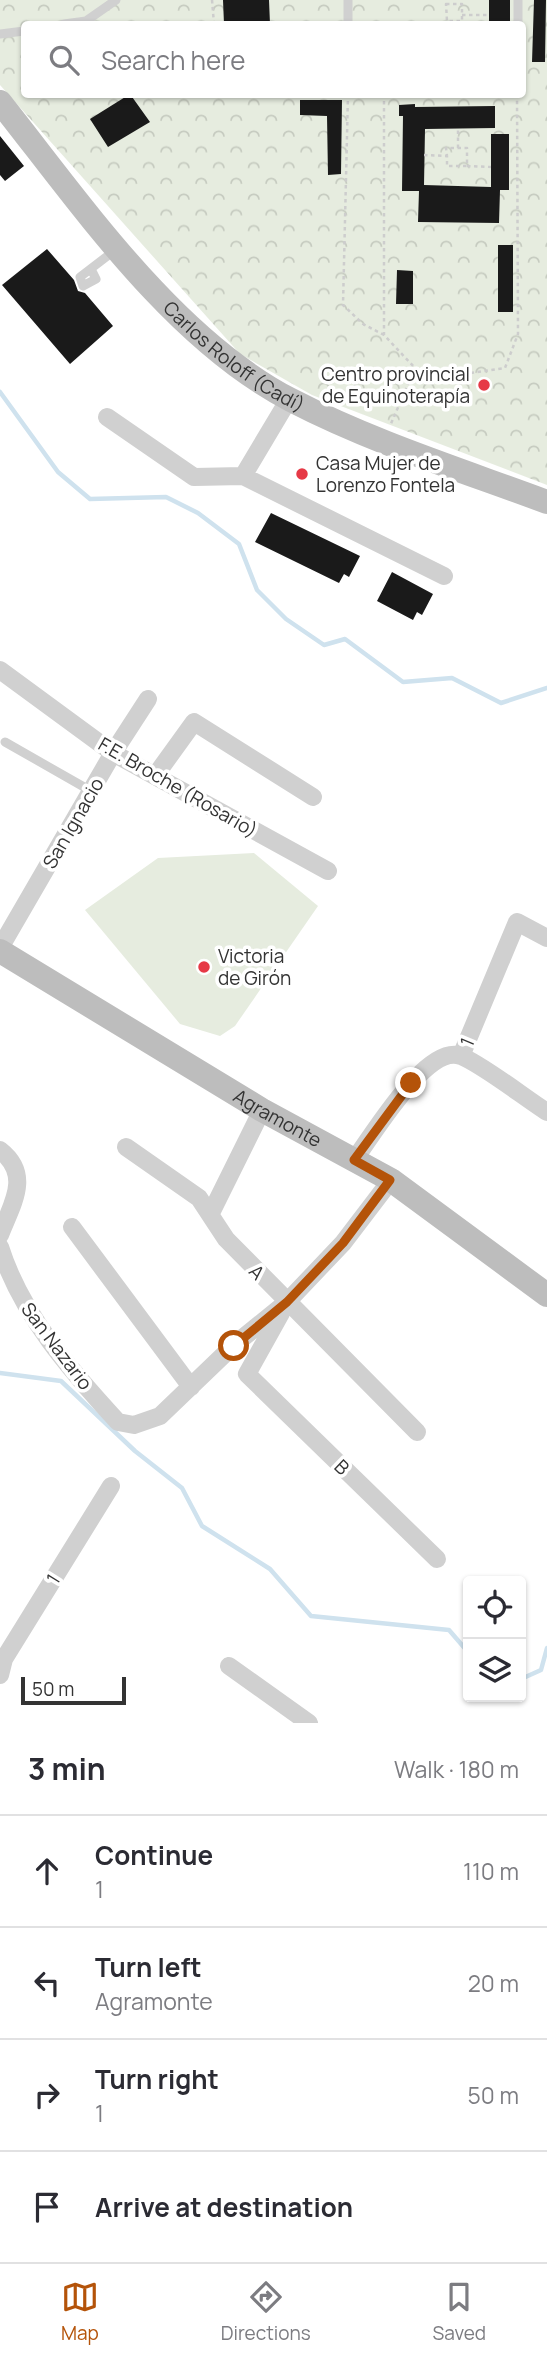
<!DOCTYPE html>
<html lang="en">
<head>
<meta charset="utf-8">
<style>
  body { margin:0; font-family:Manrope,sans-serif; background:#f7f7f7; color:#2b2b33 }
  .controls { position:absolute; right:21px; bottom:21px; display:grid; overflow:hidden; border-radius:7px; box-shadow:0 2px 5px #0004 }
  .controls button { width:63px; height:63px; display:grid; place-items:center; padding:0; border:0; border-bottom:2px solid #e1e1e2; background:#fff; color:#2b2b33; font:35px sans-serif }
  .scale { position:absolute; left:21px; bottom:18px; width:105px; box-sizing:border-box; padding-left:7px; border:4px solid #333; border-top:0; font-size:19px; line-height:24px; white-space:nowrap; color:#333; -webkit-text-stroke:5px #fff; paint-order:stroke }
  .stop { position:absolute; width:21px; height:21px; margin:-16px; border:5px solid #b45309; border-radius:50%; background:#fff }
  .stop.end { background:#b45309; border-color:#fff; box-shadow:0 2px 7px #0008 }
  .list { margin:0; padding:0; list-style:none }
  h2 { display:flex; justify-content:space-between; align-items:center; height:91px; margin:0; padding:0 28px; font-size:30px }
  h2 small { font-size:23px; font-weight:400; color:#7c7c81 }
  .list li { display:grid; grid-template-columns:46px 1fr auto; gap:21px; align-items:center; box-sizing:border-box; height:112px; padding:0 28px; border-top:2px solid #e1e1e2 }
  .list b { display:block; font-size:26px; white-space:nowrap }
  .list p { margin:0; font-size:23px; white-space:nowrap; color:#7c7c81 }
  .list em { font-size:23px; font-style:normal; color:#7c7c81 }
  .icon { flex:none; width:38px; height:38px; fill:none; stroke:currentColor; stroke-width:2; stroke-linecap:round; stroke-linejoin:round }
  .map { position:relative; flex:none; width:547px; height:1723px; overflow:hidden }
  .search { position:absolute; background:#fff; box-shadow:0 2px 5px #0004; left:21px; right:21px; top:21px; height:77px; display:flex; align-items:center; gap:18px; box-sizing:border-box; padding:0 24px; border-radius:7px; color:#7c7c81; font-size:26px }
  .sheet { height:539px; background:#fff }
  nav { display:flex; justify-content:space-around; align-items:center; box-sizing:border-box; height:98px; border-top:2px solid #e1e1e2; background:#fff; font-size:19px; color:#7c7c81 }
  nav a { display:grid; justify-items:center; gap:4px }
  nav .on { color:#b45309 }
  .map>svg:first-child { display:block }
  .green { fill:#e6ecdf }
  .forest { fill:url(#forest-crowns); fill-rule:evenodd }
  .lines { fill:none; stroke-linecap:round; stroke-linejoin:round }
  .stream { stroke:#cfe2ee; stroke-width:4.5 }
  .building { fill:#1a1a1a }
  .path { stroke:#cdcdcd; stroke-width:2.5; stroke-dasharray:3.5 3.5; stroke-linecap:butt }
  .lane { stroke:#d0d0d0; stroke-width:9 }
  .street { stroke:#d0d0d0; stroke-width:18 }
  .secondary { stroke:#bdbdbd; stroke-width:24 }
  .route { stroke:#b45309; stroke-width:9 }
  .poi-dot { fill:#e63946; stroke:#fff; stroke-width:2.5 }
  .labels { text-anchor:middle; stroke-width:7; stroke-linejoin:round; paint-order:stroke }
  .street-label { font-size:19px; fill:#333; stroke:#fff }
  .poi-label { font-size:19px; fill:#333; stroke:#fff; text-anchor:start }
</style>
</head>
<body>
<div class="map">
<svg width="547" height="1723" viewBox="0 0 547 1723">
  <defs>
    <pattern id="forest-crowns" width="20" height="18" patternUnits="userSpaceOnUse" patternTransform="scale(1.75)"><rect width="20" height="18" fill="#e6ecdf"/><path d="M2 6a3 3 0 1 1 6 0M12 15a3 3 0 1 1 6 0" fill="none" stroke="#c6cbc0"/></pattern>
  </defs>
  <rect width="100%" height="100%" fill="#fff"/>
  <path class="green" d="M254,853L318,906L235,1026L220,1036L180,1024L85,910L158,858Z"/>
  <path class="forest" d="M0,0H547V485L312,395L240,354L0,85ZM24,24H522V94H24Z"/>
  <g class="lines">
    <path class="stream" d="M0,392L58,472L90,499L166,497L198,513L239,544L257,590L286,619L324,645L345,639L403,682L452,678L501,703L547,688
      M0,1373L61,1381L135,1451L182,1488L202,1526L270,1569L311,1616L449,1630L468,1652
      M521,1679L541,1670L547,1648"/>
  </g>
  <path class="building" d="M223,0H269L270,24H224Z
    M489,0H510V24H489Z
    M534,0H546L545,62H532Z
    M130,94L150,122L108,147L90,119Z
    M300,100H342L341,174L328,175L327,116L300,115Z
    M415,104V107L495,106V128L425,129L424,185L491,187V134H509V190H500L499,223L418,222L419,191H402L403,116H399V105Z
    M0,136L24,166L5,181L0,175Z
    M498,245H513V312H498Z
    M47,249L74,280L78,291L85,293L113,326L70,364L2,285Z
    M397,270L413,271V304H396Z
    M271,513L360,556L349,577L344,574L339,583L255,542Z
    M392,572L433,594L422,615L417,612L413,620L377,601Z"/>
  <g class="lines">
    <path class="path" d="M212,0L214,24
      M446,4H462V21H447Z
      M462,15H489
      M348,94L343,305L363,324L384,335
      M384,94V335L415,368L390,426
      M458,148V128
      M424,155L447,156V166H467V148H446L447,156
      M467,166L491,167
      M415,368L464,374L505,368L518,334L517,94"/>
    <path class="lane" d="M64,24L86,21L116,0
      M348,24V0
      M518,24V0
      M0,34L24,31
      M91,269L96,279L83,286L80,277L114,251
      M5,742L91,791"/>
    <path class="street" d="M107,417L194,477L243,476L289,399
      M243,476L444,576
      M0,670L113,753L328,871
      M155,776L194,722L313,797
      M0,948L113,753L148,699
      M461,1056L517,922L547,938
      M126,1147L199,1198L226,1239L417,1432
      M0,1150C32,1175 12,1204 0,1235
      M354,1160C373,1135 427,1043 461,1056C483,1065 525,1098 547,1112
      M211,1213L262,1110
      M72,1227L191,1387
      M0,1247C21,1314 71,1371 118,1422L134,1425L160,1416L234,1345L287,1302L343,1243L391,1180
      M281,1313L247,1374L437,1559
      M229,1666L309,1723
      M0,1675L4,1659L111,1486"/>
    <g class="secondary">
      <path id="s1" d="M0,102C81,204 173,339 291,400C372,442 461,470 547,502"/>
      <path id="s2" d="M0,951L262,1110L391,1180L547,1295"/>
    </g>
  </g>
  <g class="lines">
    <path class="route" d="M234,1346L287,1302L343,1243L390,1180L354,1160L411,1083"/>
  </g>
  <g class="poi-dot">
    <circle cx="484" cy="385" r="7"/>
    <circle cx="302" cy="474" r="7"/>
    <circle cx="204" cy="967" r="7"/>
  </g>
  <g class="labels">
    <g class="street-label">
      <text dy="7" stroke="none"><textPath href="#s1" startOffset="348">Carlos Roloff (Cadí)</textPath></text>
      <text transform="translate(178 787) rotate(30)" y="7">F.E. Broche (Rosario)</text>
      <text transform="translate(73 823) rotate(-60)" y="7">San Ignacio</text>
      <text transform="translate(467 1042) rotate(-67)" y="7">1</text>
      <text dy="7" stroke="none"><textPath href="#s2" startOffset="324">Agramonte</textPath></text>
      <text transform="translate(257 1272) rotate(46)" y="7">A</text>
      <text transform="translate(57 1346) rotate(53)" y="7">San Nazario</text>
      <text transform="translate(342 1467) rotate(44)" y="7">B</text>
      <text transform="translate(53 1579) rotate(-58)" y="7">1</text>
    </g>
    <g class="poi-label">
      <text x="470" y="381" text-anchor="end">Centro provincial<tspan x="470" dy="22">de Equinoterapía</tspan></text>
      <text x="316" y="470">Casa Mujer de<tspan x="316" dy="22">Lorenzo Fontela</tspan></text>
      <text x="218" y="963">Victoria<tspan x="218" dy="22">de Girón</tspan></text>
    </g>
  </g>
</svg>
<div class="controls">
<button><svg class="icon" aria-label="locate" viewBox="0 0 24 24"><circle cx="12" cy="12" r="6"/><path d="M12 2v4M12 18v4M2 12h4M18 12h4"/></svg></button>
<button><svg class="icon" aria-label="layers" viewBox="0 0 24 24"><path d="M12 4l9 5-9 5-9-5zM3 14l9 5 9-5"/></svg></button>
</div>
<div class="scale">50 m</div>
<div class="stop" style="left:234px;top:1346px"></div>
<div class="stop end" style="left:411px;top:1083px"></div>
<div class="search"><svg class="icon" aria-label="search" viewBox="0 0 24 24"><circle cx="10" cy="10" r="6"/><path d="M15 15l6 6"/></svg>Search here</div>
</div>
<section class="sheet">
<h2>3 min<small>Walk · 180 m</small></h2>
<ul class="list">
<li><svg class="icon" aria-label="ahead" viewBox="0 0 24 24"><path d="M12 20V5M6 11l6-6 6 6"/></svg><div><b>Continue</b><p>1</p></div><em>110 m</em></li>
<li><svg class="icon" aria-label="left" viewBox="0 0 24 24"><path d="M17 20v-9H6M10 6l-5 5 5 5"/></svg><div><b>Turn left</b><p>Agramonte</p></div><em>20 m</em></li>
<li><svg class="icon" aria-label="right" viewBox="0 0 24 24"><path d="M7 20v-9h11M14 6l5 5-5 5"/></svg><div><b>Turn right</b><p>1</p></div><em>50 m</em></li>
<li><svg class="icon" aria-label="arrive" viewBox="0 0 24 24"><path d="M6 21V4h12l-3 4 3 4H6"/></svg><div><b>Arrive at destination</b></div></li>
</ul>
</section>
<nav>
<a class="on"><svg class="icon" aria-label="map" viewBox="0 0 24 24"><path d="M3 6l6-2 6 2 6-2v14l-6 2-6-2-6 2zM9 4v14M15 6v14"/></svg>Map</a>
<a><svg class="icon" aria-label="directions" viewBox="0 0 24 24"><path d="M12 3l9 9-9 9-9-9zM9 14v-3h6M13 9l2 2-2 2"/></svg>Directions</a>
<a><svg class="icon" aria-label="saved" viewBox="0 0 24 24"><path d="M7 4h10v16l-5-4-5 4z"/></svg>Saved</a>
</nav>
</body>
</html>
